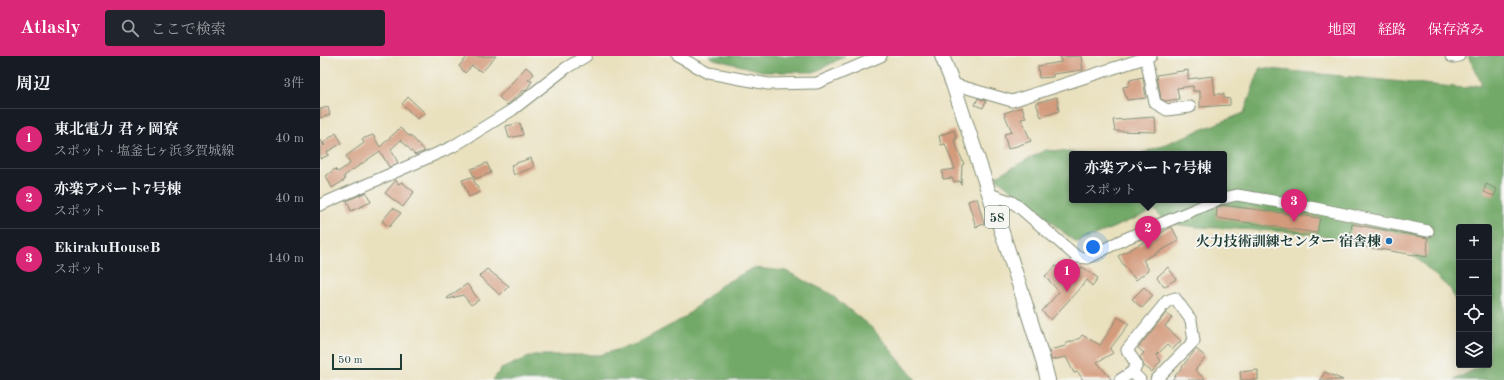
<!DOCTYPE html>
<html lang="ja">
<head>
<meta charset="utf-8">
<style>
  body { margin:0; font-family:"Old Standard TT","Noto Serif JP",serif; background:#20242c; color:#f1f3f6 }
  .controls { position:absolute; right:12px; bottom:12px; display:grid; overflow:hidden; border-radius:4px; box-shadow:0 2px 10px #0003 }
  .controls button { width:36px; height:36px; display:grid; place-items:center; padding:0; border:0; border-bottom:1px solid #363941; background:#171b24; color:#f1f3f6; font:20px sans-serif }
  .scale { position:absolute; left:12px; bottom:10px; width:70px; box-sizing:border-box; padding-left:4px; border:2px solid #1f3d34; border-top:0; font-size:11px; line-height:14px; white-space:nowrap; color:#1f3d34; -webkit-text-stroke:3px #f6f6f2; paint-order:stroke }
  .you { position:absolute; left:773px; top:191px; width:14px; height:14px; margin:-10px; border:3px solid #fff; border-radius:50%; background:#1a73e8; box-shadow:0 0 0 6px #1a73e833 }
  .badge { display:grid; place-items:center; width:26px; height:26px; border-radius:50%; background:#db2777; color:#fff; font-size:13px; font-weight:700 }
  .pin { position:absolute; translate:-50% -33px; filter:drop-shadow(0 1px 2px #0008) }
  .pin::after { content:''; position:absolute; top:21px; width:14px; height:12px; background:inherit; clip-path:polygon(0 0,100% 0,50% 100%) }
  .popup { position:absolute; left:749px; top:95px; width:158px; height:52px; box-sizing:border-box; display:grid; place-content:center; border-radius:4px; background:#171b24; filter:drop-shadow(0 1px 3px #0005); font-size:13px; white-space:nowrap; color:#9ea1a6 }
  .popup b { font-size:15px; color:#f1f3f6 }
  .popup::after { content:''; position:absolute; left:50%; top:100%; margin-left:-8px; border:8px solid transparent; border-top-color:#171b24 }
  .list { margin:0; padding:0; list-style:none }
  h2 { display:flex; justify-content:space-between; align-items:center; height:52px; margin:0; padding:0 16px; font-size:17px }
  h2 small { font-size:13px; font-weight:400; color:#9ea1a6 }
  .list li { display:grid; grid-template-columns:26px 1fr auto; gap:12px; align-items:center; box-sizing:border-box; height:60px; padding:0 16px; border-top:1px solid #363941 }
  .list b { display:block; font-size:15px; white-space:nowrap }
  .list p { margin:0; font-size:13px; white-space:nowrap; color:#9ea1a6 }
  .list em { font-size:13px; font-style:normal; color:#9ea1a6 }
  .icon { flex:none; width:22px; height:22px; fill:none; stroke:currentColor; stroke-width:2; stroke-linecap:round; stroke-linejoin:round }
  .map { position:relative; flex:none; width:1184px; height:324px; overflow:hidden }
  header { display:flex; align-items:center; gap:24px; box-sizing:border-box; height:56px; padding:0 20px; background:#db2777; color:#fff }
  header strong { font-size:19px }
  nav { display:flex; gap:22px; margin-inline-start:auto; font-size:14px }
  .search { width:280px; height:36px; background:#20242c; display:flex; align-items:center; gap:10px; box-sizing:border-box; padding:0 14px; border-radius:4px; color:#9ea1a6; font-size:15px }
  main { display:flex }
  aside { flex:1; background:#171b24 }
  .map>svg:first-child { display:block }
  .forest { fill:#72a967; stroke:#48734e }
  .building { fill:#d39a7b }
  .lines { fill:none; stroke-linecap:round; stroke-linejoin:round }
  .minor-casing { stroke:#848e78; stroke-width:13 }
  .major-casing { stroke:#848e78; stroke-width:16 }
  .minor { stroke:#fff; stroke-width:11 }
  .major { stroke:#fff; stroke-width:14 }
  .poi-dot { fill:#1f6fb2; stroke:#f6f6f2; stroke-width:1.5 }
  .labels { text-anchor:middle; stroke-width:3.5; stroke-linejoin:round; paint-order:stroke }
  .shield { fill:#f6f6f2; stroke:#60746d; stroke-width:1 }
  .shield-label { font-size:13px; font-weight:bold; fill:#1f3d34 }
  .poi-label { font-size:14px; font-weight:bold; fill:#1f3d34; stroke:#f6f6f2; text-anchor:end }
</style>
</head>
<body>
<header>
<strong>Atlasly</strong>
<div class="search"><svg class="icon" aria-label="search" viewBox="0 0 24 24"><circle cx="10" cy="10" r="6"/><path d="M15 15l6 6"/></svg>ここで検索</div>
<nav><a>地図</a><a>経路</a><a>保存済み</a></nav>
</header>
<main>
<aside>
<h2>周辺<small>3件</small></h2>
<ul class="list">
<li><span class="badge">1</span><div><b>東北電力 君ヶ岡寮</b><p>スポット · 塩釜七ヶ浜多賀城線</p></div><em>40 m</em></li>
<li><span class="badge">2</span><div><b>亦楽アパート7号棟</b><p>スポット</p></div><em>40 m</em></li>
<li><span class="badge">3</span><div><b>EkirakuHouseB</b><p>スポット</p></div><em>140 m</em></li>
</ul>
</aside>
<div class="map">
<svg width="1184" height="324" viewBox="0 0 1184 324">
  <rect width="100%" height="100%" fill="#f6f6f2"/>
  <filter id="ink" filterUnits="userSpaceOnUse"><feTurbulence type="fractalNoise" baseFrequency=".025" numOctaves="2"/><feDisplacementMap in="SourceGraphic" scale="8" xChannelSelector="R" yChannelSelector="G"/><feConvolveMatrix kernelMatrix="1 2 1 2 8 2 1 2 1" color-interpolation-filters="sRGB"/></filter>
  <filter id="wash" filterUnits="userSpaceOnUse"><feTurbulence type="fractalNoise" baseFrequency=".012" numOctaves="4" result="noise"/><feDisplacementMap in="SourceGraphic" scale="16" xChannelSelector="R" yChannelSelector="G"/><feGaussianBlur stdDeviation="0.9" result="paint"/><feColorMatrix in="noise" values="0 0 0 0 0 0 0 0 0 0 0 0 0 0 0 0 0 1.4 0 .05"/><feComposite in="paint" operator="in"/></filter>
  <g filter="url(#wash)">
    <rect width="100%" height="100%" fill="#e9e0bd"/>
    <path class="forest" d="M389,0H525L495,16H446L394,3Z
      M1148,0H1184V324H1134L1161,310V309H1169V171H1139V254L1131,234L1088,194L975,176L878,171L844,167L835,154L757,187L675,121L725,94L771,98H752V144H904V98H820L924,57L940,12L1144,32L1162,28Z
      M433,212L466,215L509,237L553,273L596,324H173L181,313L214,299H280L316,288L364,262L400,230Z"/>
    <g id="blocks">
      <path class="building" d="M148,0H176L162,16L152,10L145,17L139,10Z
        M761,0L763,14L733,18V21L719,22L718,10L741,6L740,1Z
        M206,11L214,18L208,24L212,25L206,35L204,34L187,49L179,41Z
        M868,14V23L893,20L895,38H904V42L910,43V49L880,51V35H873V30L857,32L859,43L845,45L841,43L837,19Z
        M823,21L826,42L807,44L803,31L808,30L810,24Z
        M88,41L105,57L97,63L82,48Z
        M737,41L739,55L721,61L716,47Z
        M658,42L666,45L663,52L655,49Z
        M8,51L10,59L0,62V53Z
        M702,51L706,62L701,63L711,85L688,93L684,78L692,76L684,57Z
        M835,61L836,76L795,75L793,64Z
        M200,67L203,79L189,82L186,70Z
        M80,72L89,80L90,79L105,95L95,99L81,84L71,93L78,107L69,111L60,95L24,120L25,124L12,132L6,120L15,113L18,116L30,108L26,100L44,87L42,83L53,79L60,91Z
        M634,74L637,83L634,84L644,108L642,109L641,129L640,125L634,126L632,122L623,123L622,115L635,113L625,88L621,89L619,80Z
        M16,77L22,87L7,96L9,99L0,103V84L4,90L5,89L3,87Z
        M211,102L214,111L194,119L191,109Z
        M167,107L171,117L155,123L151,113Z
        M152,121L160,136L149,141L142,124Z
        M76,124L78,128L82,126L94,136L83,151L65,137Z
        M1166,128L1177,133L1174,140L1164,136Z
        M46,136L51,146L31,155L27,145Z
        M657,142L664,168L656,171L648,145Z
        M902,149L1000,162L997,177L896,162L897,152Z
        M73,152L81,157L69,171L62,165Z
        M1032,168L1108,182L1107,201L1029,188Z
        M852,171L859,185L823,204L829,214L816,224L806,213L798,200Z
        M736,210L751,223L762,211L778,222L772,230L767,224L731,264L722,255L739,236L725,220Z
        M848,211L856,223L844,231L837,221Z
        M167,213L189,230L180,239L159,220Z
        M147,228L159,244L151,249L143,239L128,243L127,242Z
        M824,231L833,240L822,252L812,243Z
        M846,257L852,262L845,270L861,285L852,294L847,289L837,299L841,305L832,316L824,310L820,301L824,297L818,292Z
        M798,261L809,268L790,293L793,297L777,306L792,324H763L758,316L754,317L746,301L731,304L729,294L746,290L745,288L760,282L762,279L780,289Z
        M876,293L886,301L875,314L886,324H852Z
        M938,314V324H921L920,316Z
        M1005,316L1023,324H1000Z"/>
    </g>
  </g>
  <g filter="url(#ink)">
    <use href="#blocks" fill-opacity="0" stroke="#848e78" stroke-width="1"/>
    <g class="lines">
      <defs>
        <path id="minor" d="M357,0L389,17L448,28L497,27L561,0
          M1131,0L1134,1L1139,0
          M826,2L835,47L847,54L870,51
          M633,28L692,45L831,0
          M669,138L692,146L699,151L757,201L768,202L800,185L897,144
          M904,142L917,139L995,152L1108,175
          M0,149L132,91L192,54L246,12L266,0
          M812,316L817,309L807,294L847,245L855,242L871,264L874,285L836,324
          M800,324L812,316L820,324"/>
        <path id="major" d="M622,0L633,28L699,228L722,301L728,324"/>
      </defs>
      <use href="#minor" class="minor-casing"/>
      <use href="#major" class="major-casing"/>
      <use href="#minor" class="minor"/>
      <use href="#major" class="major"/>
    </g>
  </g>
  <circle class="poi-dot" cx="1069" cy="185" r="4"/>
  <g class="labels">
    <rect class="shield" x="665" y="150" width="24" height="22" rx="3"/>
    <g class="shield-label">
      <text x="677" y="166">58</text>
    </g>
    <g class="poi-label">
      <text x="1061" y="190">火力技術訓練センター 宿舎棟</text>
    </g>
  </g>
</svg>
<div class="controls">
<button>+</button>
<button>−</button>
<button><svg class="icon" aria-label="locate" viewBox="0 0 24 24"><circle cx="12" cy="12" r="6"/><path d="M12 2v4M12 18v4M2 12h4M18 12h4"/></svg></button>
<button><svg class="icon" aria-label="layers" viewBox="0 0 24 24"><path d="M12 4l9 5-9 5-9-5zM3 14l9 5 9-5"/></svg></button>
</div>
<div class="scale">50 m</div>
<div class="you"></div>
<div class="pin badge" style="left:747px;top:236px">1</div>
<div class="pin badge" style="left:828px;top:193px">2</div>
<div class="popup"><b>亦楽アパート7号棟</b>スポット</div>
<div class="pin badge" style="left:974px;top:166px">3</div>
</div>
</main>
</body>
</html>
